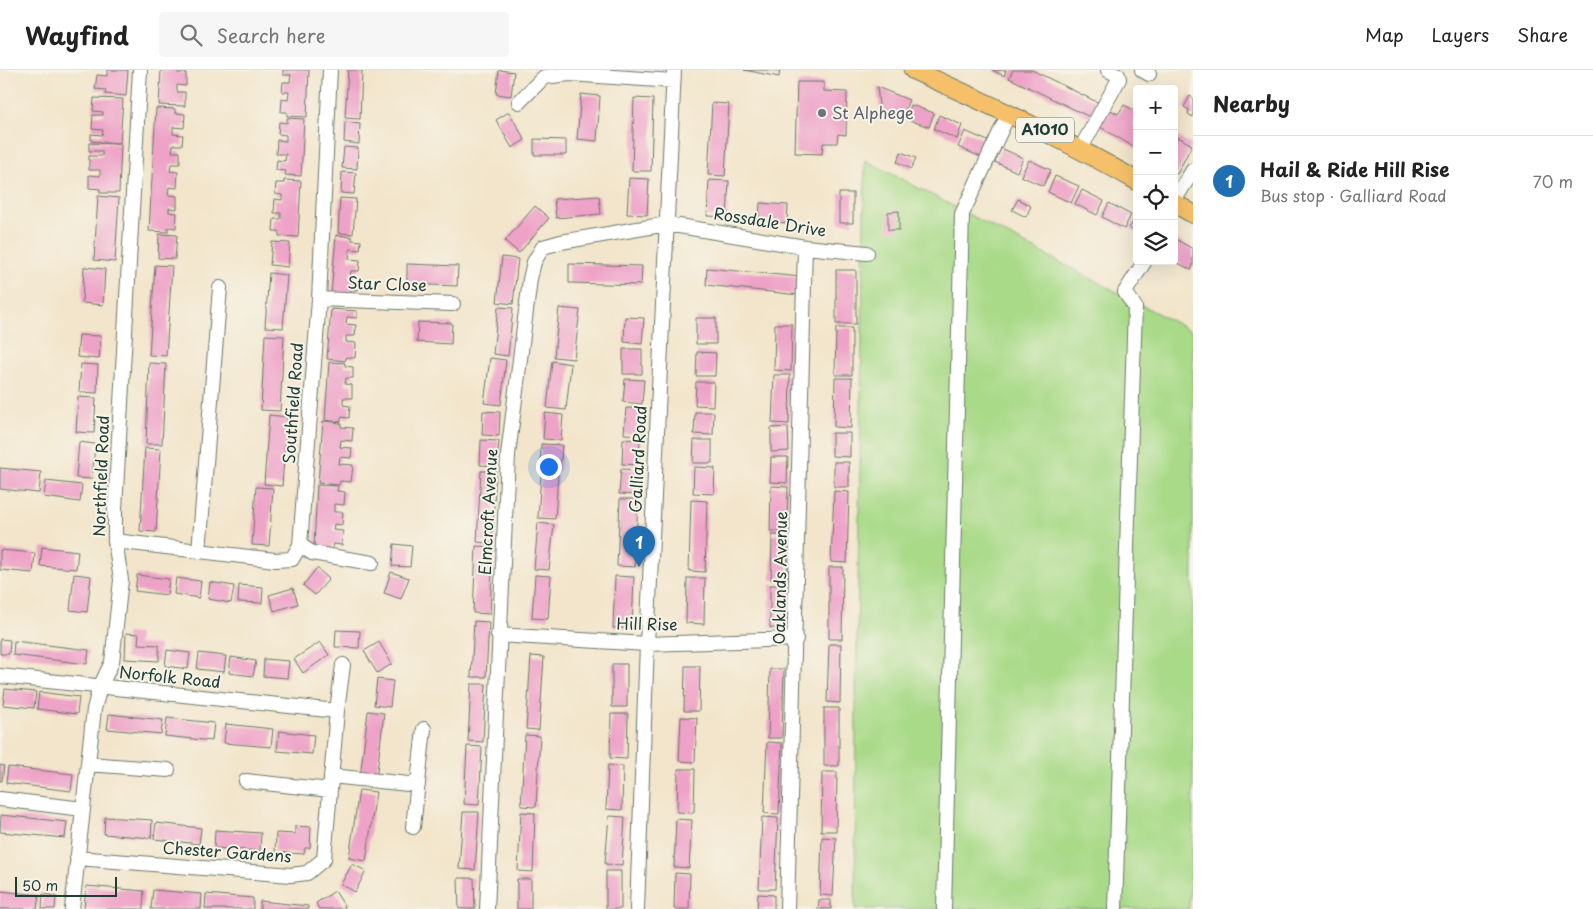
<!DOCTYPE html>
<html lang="en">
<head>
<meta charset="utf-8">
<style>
  body { margin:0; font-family:"Playpen Sans",sans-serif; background:#f6f6f6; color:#222 }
  .controls { position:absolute; right:15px; top:15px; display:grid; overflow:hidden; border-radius:5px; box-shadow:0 5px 20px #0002 }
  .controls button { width:45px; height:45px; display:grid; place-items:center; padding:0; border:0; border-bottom:1px solid #e0e0e0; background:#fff; color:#222; font:25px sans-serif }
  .scale { position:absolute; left:15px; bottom:12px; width:102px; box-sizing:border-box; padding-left:5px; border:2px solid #1f3d34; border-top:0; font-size:14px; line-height:18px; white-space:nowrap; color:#1f3d34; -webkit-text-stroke:4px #f7f3e8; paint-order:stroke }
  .you { position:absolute; left:548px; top:396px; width:18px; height:18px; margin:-12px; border:4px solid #fff; border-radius:50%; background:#1a73e8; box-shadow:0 0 0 8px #1a73e833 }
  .badge { display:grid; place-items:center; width:32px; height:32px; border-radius:50%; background:#1f6fb2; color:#fff; font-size:16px; font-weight:700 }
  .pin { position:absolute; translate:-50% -41px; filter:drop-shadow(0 1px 2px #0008) }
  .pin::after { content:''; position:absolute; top:26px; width:18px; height:15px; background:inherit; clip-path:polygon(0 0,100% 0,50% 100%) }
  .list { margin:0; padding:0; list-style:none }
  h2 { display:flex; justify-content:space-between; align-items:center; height:65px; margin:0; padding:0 20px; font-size:21px }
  h2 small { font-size:16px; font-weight:400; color:#767676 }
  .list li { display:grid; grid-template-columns:32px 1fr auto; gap:15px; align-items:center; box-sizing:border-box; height:90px; padding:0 20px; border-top:1px solid #e0e0e0 }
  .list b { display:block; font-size:19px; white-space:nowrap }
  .list p { margin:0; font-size:16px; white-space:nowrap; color:#767676 }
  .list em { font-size:16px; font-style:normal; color:#767676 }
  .icon { flex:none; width:28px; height:28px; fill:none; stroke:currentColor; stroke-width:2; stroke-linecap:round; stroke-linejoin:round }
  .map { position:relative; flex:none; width:1193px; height:839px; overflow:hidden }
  header { display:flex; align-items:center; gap:30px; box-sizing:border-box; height:70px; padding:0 25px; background:#fff; border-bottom:1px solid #e0e0e0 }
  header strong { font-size:24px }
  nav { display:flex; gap:28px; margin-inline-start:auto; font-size:18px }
  .search { width:350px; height:45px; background:#f6f6f6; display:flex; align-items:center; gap:12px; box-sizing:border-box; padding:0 18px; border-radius:5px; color:#767676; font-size:19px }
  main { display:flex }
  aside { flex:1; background:#fff }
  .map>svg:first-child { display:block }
  .green { fill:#a9da88; stroke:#648c5e }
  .building { fill:#eea2c7 }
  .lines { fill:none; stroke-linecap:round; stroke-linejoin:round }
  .minor-casing { stroke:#697869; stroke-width:16 }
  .major-casing { stroke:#697869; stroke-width:20 }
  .minor { stroke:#fff; stroke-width:14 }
  .major { stroke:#f6c06b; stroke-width:18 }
  .worship-dot { fill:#6b7280; stroke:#f7f3e8; stroke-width:2 }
  .labels { text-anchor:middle; stroke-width:4; stroke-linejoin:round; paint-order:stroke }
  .shield { fill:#f7f3e8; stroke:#60746a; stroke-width:1 }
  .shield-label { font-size:15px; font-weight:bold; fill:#1f3d34 }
  .worship-label { font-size:16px; fill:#5b616d; stroke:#f7f3e8; text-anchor:start }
  .street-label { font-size:16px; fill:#1f3d34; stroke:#f7f3e8 }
</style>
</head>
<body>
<header>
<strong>Wayfind</strong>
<div class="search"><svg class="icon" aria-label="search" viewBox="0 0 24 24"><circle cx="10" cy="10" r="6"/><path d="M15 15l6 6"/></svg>Search here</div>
<nav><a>Map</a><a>Layers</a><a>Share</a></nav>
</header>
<main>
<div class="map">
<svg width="1193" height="839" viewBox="0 0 1193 839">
  <rect width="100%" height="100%" fill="#f7f3e8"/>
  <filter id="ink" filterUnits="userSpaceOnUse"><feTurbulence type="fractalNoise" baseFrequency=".02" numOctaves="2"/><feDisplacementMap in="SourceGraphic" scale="10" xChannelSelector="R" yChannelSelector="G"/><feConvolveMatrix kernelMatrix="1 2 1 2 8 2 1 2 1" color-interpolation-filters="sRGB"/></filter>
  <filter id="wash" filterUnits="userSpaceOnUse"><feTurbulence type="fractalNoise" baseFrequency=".0096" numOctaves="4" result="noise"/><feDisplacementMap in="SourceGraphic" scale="20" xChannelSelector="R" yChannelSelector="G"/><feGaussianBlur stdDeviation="1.12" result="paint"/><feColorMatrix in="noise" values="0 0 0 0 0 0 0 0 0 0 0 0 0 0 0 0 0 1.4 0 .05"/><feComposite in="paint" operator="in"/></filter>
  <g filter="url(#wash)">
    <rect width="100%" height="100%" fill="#f2e5cb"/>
    <path class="green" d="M865,90L1193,262V764L1189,839H855L856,630Z"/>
    <g id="blocks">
      <path class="building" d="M107,0H128L126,26L105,24L106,20L95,19L97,5L107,6Z
        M161,0H178V3H186V16L177,15V22H185V36L159,35Z
        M283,0H309L307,47L287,46V42H281L282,29L288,30L289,22H282L283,12H290L291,5H283Z
        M348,0H362L360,49L345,48Z
        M499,0L514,2L511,26L496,24Z
        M744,0H780L779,7Z
        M992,0H1006L1004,6Z
        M1013,0H1032L1101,34L1094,49L1009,8Z
        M797,12H824V21L847,22L846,65L838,64L837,73H823L822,84L795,83Z
        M877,17L909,30L901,49L880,43Z
        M581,24L600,26L597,71L577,69Z
        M1190,26L1193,28V47L1188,44L1189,40L1184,37Z
        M94,28L123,29L120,73L91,71V64L102,65L103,60L92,59L93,45H103V42L93,41Z
        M634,28L653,29L651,101H632Z
        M712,33L729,34L725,106L708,105Z
        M911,35L934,43L929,57L906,49Z
        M1124,35L1137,42V48L1133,55L1137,57V79L1097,55L1107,38L1118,44Z
        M156,38L175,39V43L185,44L184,58L173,57V64L183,65L182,75H173L172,82H180V94H171L170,101L178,102L177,118L169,117L168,125L177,126V139L169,138V142L177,143L176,158L168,157V162L149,161Z
        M509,42L525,70L512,78L496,50Z
        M939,45L962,55L957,69L934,59Z
        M287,48L304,49L301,106L285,105L286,101L276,100L277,90L285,91L286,84H276L277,70L286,71V65L278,64L279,52L287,53Z
        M345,52L360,54L359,74L344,72Z
        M965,61L990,72L983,88L958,77Z
        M1178,67L1192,75L1177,104L1174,103V73Z
        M534,69L566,70V85H534Z
        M89,73L121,74L119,123H100V119L89,118V105L100,106V100H89V86H102V81H89Z
        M344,77L358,78L357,99L342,98Z
        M1001,78L1023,88L1017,102L995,92Z
        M901,82L916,88L911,99L897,92Z
        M1029,90L1051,100L1043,116L1021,106Z
        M342,102L356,103L354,124L341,123Z
        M1055,106L1079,116L1071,133L1048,122Z
        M629,108L649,109L647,145L627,144Z
        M284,110L301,111L298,167L279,166V161H273L274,149H281V143H274L275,129L282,130V125L275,124L276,113H284Z
        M709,110L729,111L727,147L707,146Z
        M1082,120L1104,131L1097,145L1075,134Z
        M839,123H853V153H839Z
        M98,126L119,128L115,192L94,190Z
        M599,126L601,144L556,148L554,129Z
        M340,128L356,129L353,164L338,163Z
        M1018,129L1031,136L1026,147L1012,140Z
        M760,133L788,135L787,153L759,151Z
        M1109,133L1131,145L1124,159L1102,147Z
        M535,136L549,148L519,183L505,171Z
        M899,141V160H888V142Z
        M1137,146V163L1129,158Z
        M159,164L177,165L175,189L158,188Z
        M336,165L352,167V170L361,171L360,180L350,179L349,189L360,190L359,201H351L350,207L359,208L358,220L351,219L350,226L331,225Z
        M1174,168L1193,179V196L1191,200L1174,191Z
        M272,172L290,173L288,197L270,195Z
        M502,187L518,189L513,234L497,232Z
        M407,194L458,196L457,216L407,214Z
        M569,194L642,196L641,215L569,213Z
        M155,195L172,196L166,286L149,285Z
        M84,197L105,199L103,235L82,233Z
        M707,198L801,207L799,225L706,215Z
        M836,200H856V254H836Z
        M269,203L287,205L283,258L265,257Z
        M498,237L513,238L508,286L493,284Z
        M559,238L580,240L574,289L554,287Z
        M331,239L357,241V248L347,247L346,254L356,255L355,266H346V272L356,273L355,288L346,287L345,291L327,289Z
        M625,247L644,248L642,274L624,272Z
        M696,248H716V274H696Z
        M418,252L452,253L451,274L417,272Z
        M775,254H792L791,301L774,300Z
        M836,258H852V305H835Z
        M79,265L101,266L99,289L77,287Z
        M265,265L284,266L280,341L261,340Z
        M623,279H642V304H623Z
        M697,282L716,283L715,306H696Z
        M490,288L506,290L501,335L484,333Z
        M552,291L571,294L566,340L547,338Z
        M329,292L345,293V296L353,297V308H346L345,314L352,315V328H343V335L350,336L349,348L341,347V352L325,350Z
        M149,293L166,294L162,374H146Z
        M81,294L98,295L97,323L79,322Z
        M774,305H790L789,354L772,353Z
        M835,308H852L851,358L834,357Z
        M625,309L644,310L642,334L623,332Z
        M696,312H714L713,336L695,335Z
        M78,327L96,328L94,363L76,362Z
        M626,338L644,339L642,365L624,364Z
        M483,341L500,342L499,366L482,365Z
        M695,342H714L713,365L694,364Z
        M545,343L563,345L561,370L543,369Z
        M269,345L287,347L282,416L264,414Z
        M323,351L341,353V357L353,358L352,371L341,370L340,377L352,378L351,388L340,387L339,394L353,395L351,412L340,411L339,415L318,413Z
        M788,357L789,381L771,382V358Z
        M832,363H850V387L832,386Z
        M623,369L640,370L639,395L622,394Z
        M481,370L499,371L497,396L480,395Z
        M694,370H712V393H693Z
        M79,372L95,374L92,409L76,408Z
        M541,374L562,375L560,401L540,400Z
        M145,378L161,379L156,462L140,461Z
        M771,387H788L787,413L770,412Z
        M834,392H849V417H834Z
        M694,397L715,398L714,424L693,423Z
        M0,398L41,402L39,423L0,419Z
        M621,399L640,400L638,425L619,424Z
        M481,401H496L492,473L477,472Z
        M541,404L558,405L555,449L538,448Z
        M46,411L82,415L80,432L44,427Z
        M317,415L338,416L337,421L345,422L344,435L334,434V442H343L342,455L334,454L333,460L343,461L342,475L333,474L332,479L314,478Z
        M771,416L788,417L787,461H770Z
        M256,417L273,418L269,476L252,475Z
        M834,421L849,422L847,493L831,492Z
        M620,429H638L635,497L617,496Z
        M691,430L707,431L705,502L689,501Z
        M538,453L554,455L549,500L534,499Z
        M772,465H788L787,510H771Z
        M394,474L412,476L410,497L392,496Z
        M476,476L493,477L490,544L473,543Z
        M42,477L78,481L76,499L40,496Z
        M0,480L35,483L33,503L0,500Z
        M829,497H843L842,569H829Z
        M317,498L329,509L315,525L303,515Z
        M391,502L409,508L401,529L384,523Z
        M74,504L91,506L87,542L70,540Z
        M137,505L169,509L167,525L135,521Z
        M535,505L551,506L548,549L532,548Z
        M615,506L634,507L632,558H613Z
        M176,508L201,511L199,528L174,524Z
        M687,508H705L704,554L686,553Z
        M210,512L234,516L231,533L208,529Z
        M239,515L263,517L262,533L238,532Z
        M770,515H786V558H770Z
        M293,518L298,534L274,541L269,525Z
        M474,551L489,552L486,607H471Z
        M336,560L360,561L359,578L335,577Z
        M126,563L139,564L138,574L159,575V591L125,589Z
        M0,569L10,570L9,584H0Z
        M14,571L89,580L87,594L13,585Z
        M320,572L329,585L303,603L294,589Z
        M379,572L392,594L377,603L364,581Z
        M829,574H841L840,633L827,632Z
        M167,580L190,583L188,599L165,596Z
        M199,583L226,586L224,602L197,599Z
        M531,586L544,587L539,660L526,659Z
        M231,587L256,591L253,606L229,603Z
        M264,589L289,591L287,608L263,606Z
        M612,594H627V637H612Z
        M685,596H700L699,641H684Z
        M770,599H784L782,668H768Z
        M377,609L393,611L390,637L374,635Z
        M471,614H486L483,672L468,671Z
        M5,619L36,622L34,638L3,635Z
        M39,622L79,627L77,644L37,639Z
        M824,638H839V696H824Z
        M368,641L384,643L376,710L360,708Z
        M109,644L163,650L161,664L107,659Z
        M611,644H628L627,689L610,688Z
        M681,647L697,648L695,692L679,691Z
        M167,648L214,653L212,671L165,666Z
        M226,654L273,659L271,677L224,673Z
        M279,661L314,665L312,684L277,681Z
        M525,665L540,666L536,737L521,736Z
        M767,672L782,673L779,744L764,743Z
        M467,676L482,677L479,735L464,734Z
        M0,695L4,696L2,711H0Z
        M608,695L623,696L622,740L606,739Z
        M8,697L73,704L71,721L6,713Z
        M678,699H695L694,743L677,742Z
        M822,702H837L836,761H821Z
        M359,720L376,722L366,791L349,788Z
        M463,742H479L475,800L459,799Z
        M521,742L535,743L533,802L518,801Z
        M1,745L67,752L65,768L0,762Z
        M609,746L625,747L622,795L605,794Z
        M105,747L152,750L151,768L104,764Z
        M762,747L778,748L775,819H759Z
        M676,749L692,750L689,798L674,797Z
        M156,753L201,758L199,774L154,769Z
        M295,756L311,757L310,778H305L304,784L275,782L276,763L295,764Z
        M215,760L261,763L260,781L214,778Z
        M822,767L836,768L833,826L820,825Z
        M352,794L366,801L355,822L341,814Z
        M606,801H621V839H606Z
        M675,803L690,804L689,839H674Z
        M458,808H474L475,839H459Z
        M517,809H531V839H517Z
        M86,816L144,821L143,839H84Z
        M153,820L202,824L201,839H151Z
        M0,821L39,825L37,839H0Z
        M335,821L345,837L342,839H319L316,833Z
        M43,824L56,826L55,839H42Z
        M206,824L253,828V839H205Z
        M758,824L774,825V839H757Z
        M819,830H831V839H818Z
        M260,831L308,836V839H260Z"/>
    </g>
  </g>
  <g filter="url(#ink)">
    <use href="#blocks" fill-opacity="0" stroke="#697869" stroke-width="1"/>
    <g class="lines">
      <defs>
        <path id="minor" d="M1142,0L1149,4
          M519,32L544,7L569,4L673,11
          M1081,78L1119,9L1118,5L1108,0
          M1174,131L1193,100
          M319,229L453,234
          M115,471L275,490L292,489L300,475L319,229L330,0
          M300,475L312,483L372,493
          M199,481L220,218
          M498,565L647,574L796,569
          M0,606L337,641
          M88,694L168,700
          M331,706L418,715
          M246,711L330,720
          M0,729L83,739
          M413,757L424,659
          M77,788L291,805L307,803L324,789L337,641L343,595
          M72,839L94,639L100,617L112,592L121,510L115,471V438L140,0
          M487,839L508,385L530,209L534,192L543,177L561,172L667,154L805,177L867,183
          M637,839L647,574L674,0
          M787,839L805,177
          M944,839L962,144L1009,43
          M1115,839L1135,237L1125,222L1145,191"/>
        <path id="major" d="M913,0C990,34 1064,69 1137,111
          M1174,133L1193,144"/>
      </defs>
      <use href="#minor" class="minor-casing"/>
      <use href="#major" class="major-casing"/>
      <use href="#minor" class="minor"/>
      <use href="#major" class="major"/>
    </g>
  </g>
  <circle class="worship-dot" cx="822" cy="43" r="5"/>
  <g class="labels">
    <rect class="shield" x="1016" y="47.5" width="58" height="25" rx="4"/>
    <g class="shield-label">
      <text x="1045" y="65">A1010</text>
    </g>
    <g class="worship-label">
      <text x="832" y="49">St Alphege</text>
    </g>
    <g class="street-label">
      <text transform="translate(770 152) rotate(9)" y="6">Rossdale Drive</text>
      <text transform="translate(387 214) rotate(2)" y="6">Star Close</text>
      <text transform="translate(293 333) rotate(-86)" y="6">Southfield Road</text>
      <text transform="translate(638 389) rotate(-87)" y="6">Galliard Road</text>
      <text transform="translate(101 406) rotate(-88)" y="6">Northfield Road</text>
      <text transform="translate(488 442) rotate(-87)" y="6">Elmcroft Avenue</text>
      <text transform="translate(780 508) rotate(-89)" y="6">Oaklands Avenue</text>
      <text transform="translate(647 554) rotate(1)" y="6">Hill Rise</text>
      <text transform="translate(170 607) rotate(6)" y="6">Norfolk Road</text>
      <text transform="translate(227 782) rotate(4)" y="6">Chester Gardens</text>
    </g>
  </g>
</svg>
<div class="controls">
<button>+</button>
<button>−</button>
<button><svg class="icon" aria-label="locate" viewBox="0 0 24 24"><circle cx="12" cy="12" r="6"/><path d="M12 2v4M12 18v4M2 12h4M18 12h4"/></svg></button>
<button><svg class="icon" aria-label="layers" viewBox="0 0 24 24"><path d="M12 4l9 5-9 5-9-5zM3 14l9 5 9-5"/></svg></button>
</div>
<div class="scale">50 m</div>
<div class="you"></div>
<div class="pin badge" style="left:639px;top:497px">1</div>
</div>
<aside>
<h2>Nearby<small></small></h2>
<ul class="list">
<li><span class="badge">1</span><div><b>Hail &amp; Ride Hill Rise</b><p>Bus stop · Galliard Road</p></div><em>70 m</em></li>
</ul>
</aside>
</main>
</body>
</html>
